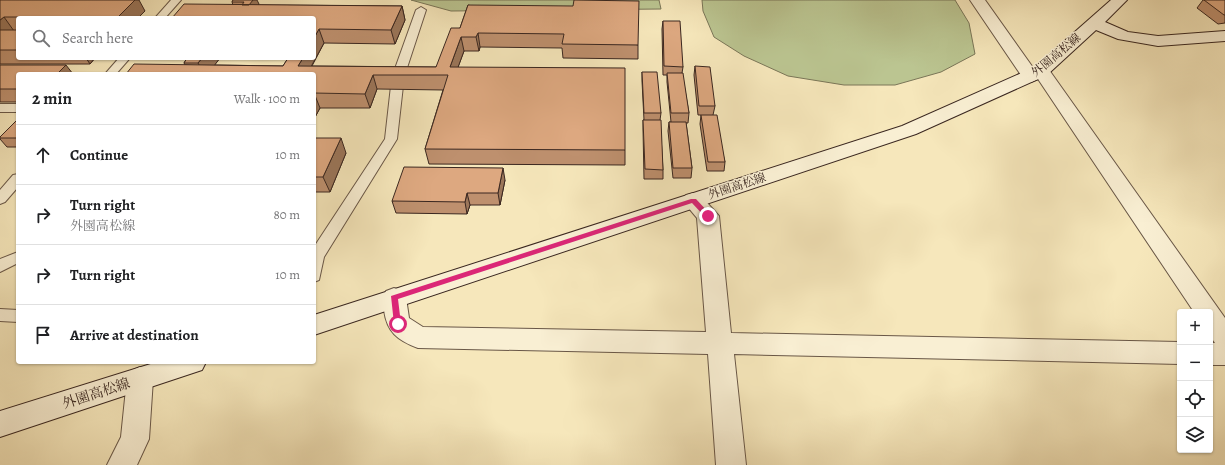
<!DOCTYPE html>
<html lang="en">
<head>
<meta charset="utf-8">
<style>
  body { margin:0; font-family:Alegreya,"Noto Serif JP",serif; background:#f6f6f6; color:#202124 }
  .controls { position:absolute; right:12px; bottom:12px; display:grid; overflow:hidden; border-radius:4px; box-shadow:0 1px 3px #0004 }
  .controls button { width:36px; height:36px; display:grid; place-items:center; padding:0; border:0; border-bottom:1px solid #e0e0e0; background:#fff; color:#202124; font:20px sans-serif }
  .stop { position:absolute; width:12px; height:12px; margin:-9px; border:3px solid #db2777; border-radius:50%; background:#fff }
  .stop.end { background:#db2777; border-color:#fff; box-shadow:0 1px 4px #0008 }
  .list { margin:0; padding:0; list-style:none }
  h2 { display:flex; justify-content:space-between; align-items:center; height:52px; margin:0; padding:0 16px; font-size:17px }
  h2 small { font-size:13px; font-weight:400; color:#757577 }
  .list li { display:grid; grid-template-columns:26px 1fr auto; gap:12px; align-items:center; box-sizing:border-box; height:60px; padding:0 16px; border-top:1px solid #e0e0e0 }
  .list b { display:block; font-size:15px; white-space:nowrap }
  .list p { margin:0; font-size:13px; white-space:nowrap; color:#757577 }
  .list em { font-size:13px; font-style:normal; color:#757577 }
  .icon { flex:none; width:22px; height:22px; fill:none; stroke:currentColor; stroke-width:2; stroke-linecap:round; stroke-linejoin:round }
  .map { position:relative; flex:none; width:1225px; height:465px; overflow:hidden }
  .search { position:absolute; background:#fff; box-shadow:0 1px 3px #0004; left:16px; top:16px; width:300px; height:44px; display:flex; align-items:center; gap:10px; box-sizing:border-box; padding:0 14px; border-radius:4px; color:#757577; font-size:15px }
  .panel { position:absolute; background:#fff; box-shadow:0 1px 3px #0004; left:16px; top:72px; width:300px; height:292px; border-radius:4px }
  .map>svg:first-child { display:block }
  .green { fill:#bbc591; stroke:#7a7658 }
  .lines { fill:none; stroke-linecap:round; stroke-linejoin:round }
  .lane-casing { stroke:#695747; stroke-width:2 }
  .street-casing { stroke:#695747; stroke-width:2 }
  .secondary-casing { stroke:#3a2720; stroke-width:2 }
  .lane { fill:#f9efd3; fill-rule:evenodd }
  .street { fill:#f9efd3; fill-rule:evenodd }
  .secondary { fill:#f9efd3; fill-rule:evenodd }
  .wall { fill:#be906e; stroke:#3a2720 }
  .shaded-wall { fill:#9b765a; stroke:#3a2720 }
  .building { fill:#dda880; stroke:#3a2720 }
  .route { fill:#db2777 }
  .labels { text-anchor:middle; stroke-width:3; stroke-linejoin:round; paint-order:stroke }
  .street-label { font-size:12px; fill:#3a2720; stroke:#f9efd3 }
  .near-street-label { font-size:14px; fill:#3a2720; stroke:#f9efd3 }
</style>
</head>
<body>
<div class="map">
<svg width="1225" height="465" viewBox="0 0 1225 465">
  <rect width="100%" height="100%" fill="#f6e7bb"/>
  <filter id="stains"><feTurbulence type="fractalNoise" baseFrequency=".005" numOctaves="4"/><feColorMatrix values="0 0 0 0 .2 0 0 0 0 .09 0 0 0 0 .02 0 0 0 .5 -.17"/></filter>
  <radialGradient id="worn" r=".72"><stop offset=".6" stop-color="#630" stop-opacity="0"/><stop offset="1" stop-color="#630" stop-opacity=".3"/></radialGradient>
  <path class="green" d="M411,0H659L661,9L451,11Z
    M702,0H955L969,23L975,54L941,72L895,85H844L788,76L744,56L714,37L703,11Z"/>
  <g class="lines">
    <defs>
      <path id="lane" d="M171,0H181L165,18H155Z
        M421,7L426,10L404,77L397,139L324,257L319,280L314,282V247L385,139L392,77L416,10Z
        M119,58H130L116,74H105Z
        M0,104H18V112H0Z
        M18,174V187L5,202L0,204V190L13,175Z
        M18,252V263L0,272V259Z
        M0,309L18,310V322L0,321Z"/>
      <path id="street" d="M970,0H985L1034,69L1041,66L1047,67L1225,318V365H1210V343H1215L1210,336V312H1194L1038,79L1031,82L1025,81Z
        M693,193L700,195L719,216L731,333L1180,342V364L734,354L746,465H716L708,354L418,348C397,340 387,332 384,310C383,302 382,298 386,291L394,288L402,291L406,298L409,318L423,327L706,332L697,218L682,200L686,195Z
        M140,367L149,371L153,379L149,439L137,465H107L121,437L127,379L131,371Z"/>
      <path id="secondary" d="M1111,0H1127L1105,22L1128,32L1158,36L1225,31V41L1158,46L1118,39L1096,30L1047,75L916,134L314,335V315L902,126L1035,67Z
        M157,362H206L202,370L0,437V411Z"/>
    </defs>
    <use href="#lane" class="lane-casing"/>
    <use href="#street" class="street-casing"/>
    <use href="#secondary" class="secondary-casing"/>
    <use href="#lane" class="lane"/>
    <use href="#street" class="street"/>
    <use href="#secondary" class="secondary"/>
  </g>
  <path class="wall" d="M0,0L145,11L138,18H18V58H95L90,64H0Z
    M233,0L259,5L402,6L405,20L395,44L324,43L312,66L436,67L460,28L468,5L638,45V59L563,58L562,48L480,47L479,51H464L458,67L625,150V165L429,164L425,149L443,90L377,89L370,108H320L314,119V74L185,65L184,63L187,58H220L214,65L283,66L314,18L233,5L232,2Z
    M1203,0H1225V23L1218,24L1197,8Z
    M663,21L683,67L682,73L689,113L688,123H686L692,168L691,178H673L668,131L669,122H671L667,82V75H663L662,29Z
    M0,65L18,74V102H0Z
    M695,66L715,106L713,115L725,162L724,171H707L700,124L701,115H698L694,75Z
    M642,72L661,113L660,120L663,170V179H644L643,129V120H644L642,81Z
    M18,119V147H7L0,139V137Z
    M314,138L346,153L330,192H314Z
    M505,180L500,205H470L467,214L396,213L392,201Z"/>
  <path class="shaded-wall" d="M135,0H139L145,11L138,18H119L118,17Z
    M250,0H257L259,4L249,18L246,9Z
    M402,6L405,20L395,44L391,30Z
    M4,17L14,31L0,43V20Z
    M319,29L324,43L307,74L298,66L303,58H314V38Z
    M478,33L480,47L479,51L476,37Z
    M461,37L464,51L453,81L450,67Z
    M86,58H95L90,64Z
    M202,58H220L208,74H204L198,63Z
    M66,65L73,74H57Z
    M373,75L377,89L370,108L365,94Z
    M314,93L320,108L314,119Z
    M341,138L346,153L330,192L323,177Z
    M503,168L505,180L500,205L498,193Z
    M467,193L470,205L467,214L465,202Z"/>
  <path class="building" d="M0,0H135L118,17H4L0,20Z
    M233,0H253L249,5H242L244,2H232Z
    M574,0L639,1L638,45L562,44L564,34L478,33L476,37H461L450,67L625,68V150L425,149L448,75H373L365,94L314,93V94V74H126L134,64L283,66L288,58H303L298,66L436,67L451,28H460L468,5L573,6Z
    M1204,0H1225V15H1224Z
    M184,4L402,6L391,30L319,29L314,38V18H172Z
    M663,21H680L683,67L664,66Z
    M0,30H18V50H0Z
    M187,58H202L198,63H184Z
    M0,65H66L57,74H18V89H0Z
    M695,66L710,67L715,106H699Z
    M642,72H657L661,113H644Z
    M667,73H683L689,113H671Z
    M701,115H717L725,162H708Z
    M18,119V138H0V137Z
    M643,120H661L663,170L645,169Z
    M669,122H686L692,168H673Z
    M314,138H341L323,177H314Z
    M404,167L503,168L498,193H467L465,202L392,201Z"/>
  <path class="route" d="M691,199H696L710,214V218H706L692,203L398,299L401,324L398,327L394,324L391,296Z"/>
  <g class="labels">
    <g class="street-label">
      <text transform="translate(1056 55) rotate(-40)" y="4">外園高松線</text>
      <text transform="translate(737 186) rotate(-18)" y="4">外園高松線</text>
    </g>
    <g class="near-street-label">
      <text transform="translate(96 393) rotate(-18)" y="5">外園高松線</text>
    </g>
  </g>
  <rect width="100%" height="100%" filter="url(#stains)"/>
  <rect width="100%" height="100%" fill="url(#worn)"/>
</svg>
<div class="controls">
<button>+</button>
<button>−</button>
<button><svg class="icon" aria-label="locate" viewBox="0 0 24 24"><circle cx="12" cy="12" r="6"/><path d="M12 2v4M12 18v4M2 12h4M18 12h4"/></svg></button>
<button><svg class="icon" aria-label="layers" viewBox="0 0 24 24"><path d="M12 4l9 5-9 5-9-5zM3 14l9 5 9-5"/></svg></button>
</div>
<div class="stop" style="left:398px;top:324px"></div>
<div class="stop end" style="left:708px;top:216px"></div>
<div class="search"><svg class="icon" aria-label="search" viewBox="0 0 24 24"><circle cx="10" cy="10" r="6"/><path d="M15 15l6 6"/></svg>Search here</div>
<section class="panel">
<h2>2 min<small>Walk · 100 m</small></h2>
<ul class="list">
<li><svg class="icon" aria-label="ahead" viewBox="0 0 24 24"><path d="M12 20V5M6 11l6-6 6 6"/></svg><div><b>Continue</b></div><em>10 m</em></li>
<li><svg class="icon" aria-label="right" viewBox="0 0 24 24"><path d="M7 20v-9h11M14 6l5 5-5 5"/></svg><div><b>Turn right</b><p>外園高松線</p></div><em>80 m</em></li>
<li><svg class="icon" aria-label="right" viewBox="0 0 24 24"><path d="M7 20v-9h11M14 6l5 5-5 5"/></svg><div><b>Turn right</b></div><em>10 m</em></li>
<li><svg class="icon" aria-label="arrive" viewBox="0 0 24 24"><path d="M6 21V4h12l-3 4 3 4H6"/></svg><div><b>Arrive at destination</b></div></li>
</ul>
</section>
</div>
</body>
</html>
